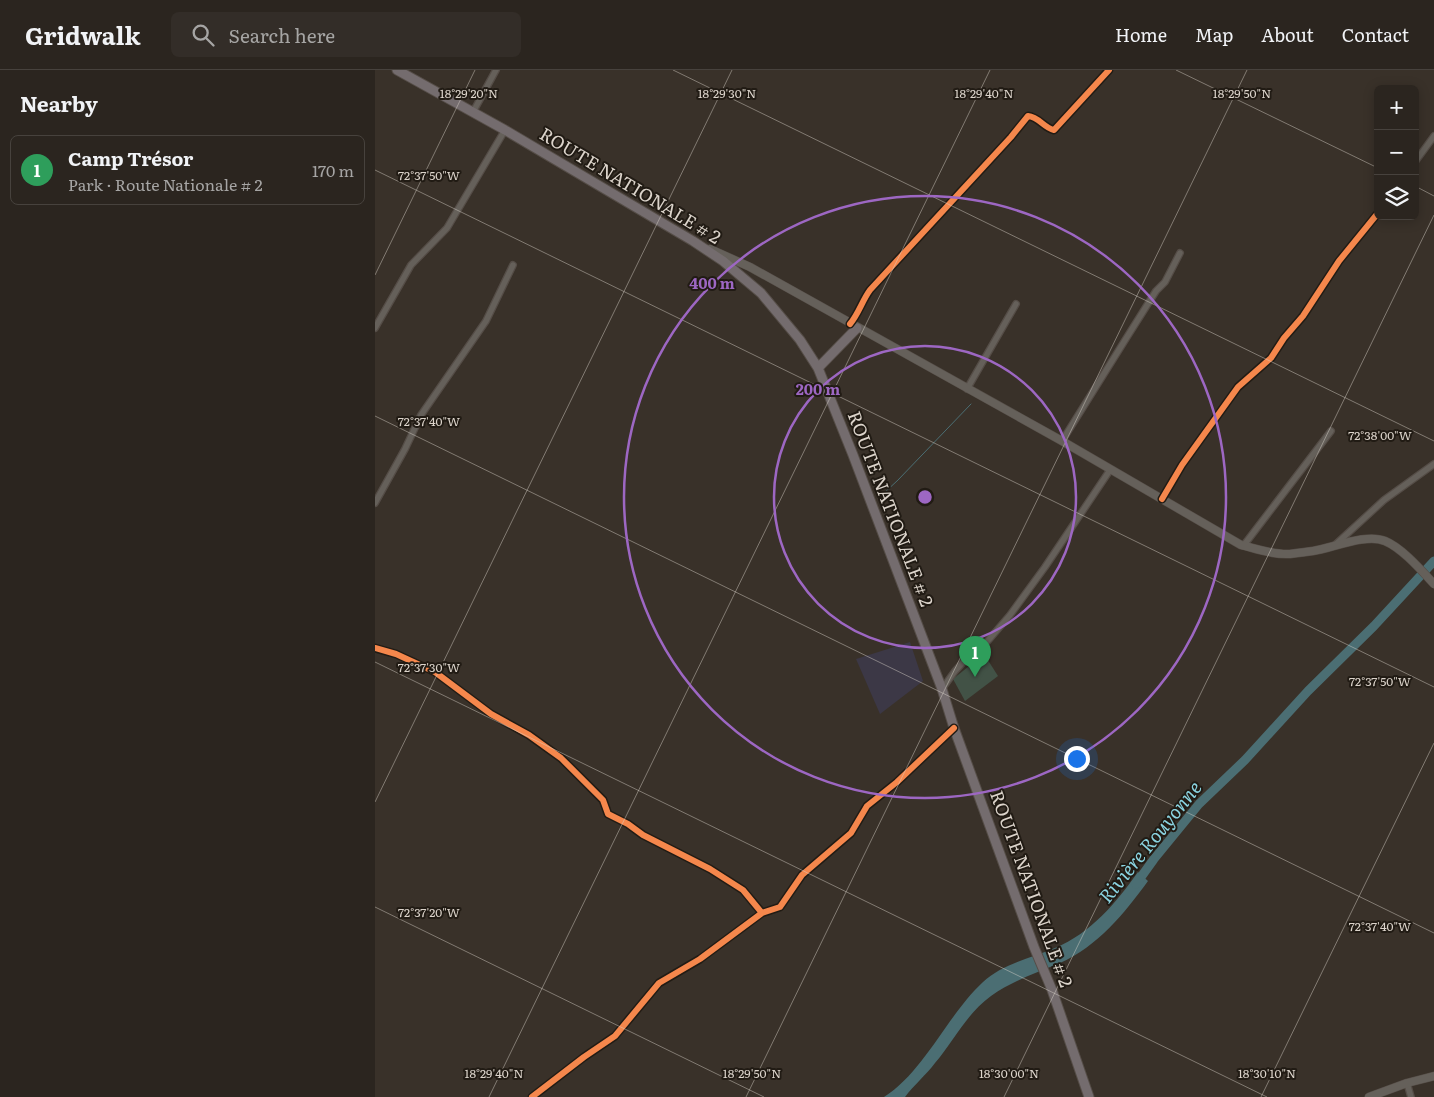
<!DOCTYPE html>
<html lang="en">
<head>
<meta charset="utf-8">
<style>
  body { margin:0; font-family:Literata,serif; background:#332d28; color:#f1f3f6 }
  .controls { position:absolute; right:15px; top:15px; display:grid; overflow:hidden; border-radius:8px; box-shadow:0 2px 12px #0003 }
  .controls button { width:45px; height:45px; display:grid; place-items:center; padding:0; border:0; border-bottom:1px solid #47423d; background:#2b251f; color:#f1f3f6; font:25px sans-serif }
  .you { position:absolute; left:701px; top:688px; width:18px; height:18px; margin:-12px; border:4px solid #fff; border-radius:50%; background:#1a73e8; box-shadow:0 0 0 8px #1a73e833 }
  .badge { display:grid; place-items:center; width:32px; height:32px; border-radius:50%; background:#0b8043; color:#fff; font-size:16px; font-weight:700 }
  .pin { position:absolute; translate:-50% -41px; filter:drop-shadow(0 1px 2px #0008) }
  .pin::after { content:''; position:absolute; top:26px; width:18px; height:15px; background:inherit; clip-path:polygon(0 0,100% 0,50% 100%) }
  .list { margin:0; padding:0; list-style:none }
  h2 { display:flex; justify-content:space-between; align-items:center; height:65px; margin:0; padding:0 20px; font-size:21px }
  h2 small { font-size:16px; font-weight:400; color:#a6a5a4 }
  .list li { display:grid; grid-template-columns:32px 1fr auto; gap:15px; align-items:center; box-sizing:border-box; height:70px; margin:0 10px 10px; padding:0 10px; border:1px solid #47423d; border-radius:8px }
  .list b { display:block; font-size:19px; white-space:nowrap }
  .list p { margin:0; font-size:16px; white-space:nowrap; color:#a6a5a4 }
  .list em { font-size:16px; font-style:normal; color:#a6a5a4 }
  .icon { flex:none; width:28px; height:28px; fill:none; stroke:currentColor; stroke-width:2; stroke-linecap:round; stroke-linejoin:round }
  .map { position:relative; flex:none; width:1059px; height:1027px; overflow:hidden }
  header { display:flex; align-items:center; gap:30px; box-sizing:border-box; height:70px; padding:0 25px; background:#2b251f; border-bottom:1px solid #47423d }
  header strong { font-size:24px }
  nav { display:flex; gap:28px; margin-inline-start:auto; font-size:18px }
  .search { width:350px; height:45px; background:#332d28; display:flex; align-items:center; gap:12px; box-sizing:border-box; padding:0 18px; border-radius:8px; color:#a6a5a4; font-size:19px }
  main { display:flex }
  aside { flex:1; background:#2b251f }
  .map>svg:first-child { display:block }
  .education { fill:#3c3846 }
  .green { fill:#425246 }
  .water { fill:#4b6e73 }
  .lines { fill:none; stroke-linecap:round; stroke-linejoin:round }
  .stream { stroke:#4b6e73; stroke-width:1 }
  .river { stroke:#4b6e73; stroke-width:9 }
  .street-casing { stroke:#554d47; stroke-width:8 }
  .secondary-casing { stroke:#554d47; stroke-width:9 }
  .primary-casing { stroke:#554d47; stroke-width:11 }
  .street { stroke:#65605a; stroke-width:5.5 }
  .secondary { stroke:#65605a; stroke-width:8 }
  .primary { stroke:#746c6e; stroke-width:9 }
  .cycleway-casing { stroke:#211b14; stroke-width:9 }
  .cycleway { stroke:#f5874c; stroke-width:6 }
  .ticks { fill:none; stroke:#dcd4cb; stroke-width:1; stroke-opacity:0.45 }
  .ring { fill:none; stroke:#9d67c3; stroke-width:2.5 }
  .labels { text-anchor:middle; stroke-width:4; stroke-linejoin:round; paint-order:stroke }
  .street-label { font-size:18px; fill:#dcd4cb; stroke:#211b14 }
  .water-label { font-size:19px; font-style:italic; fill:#8ad3e0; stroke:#211b14 }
  .ticks-label { font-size:12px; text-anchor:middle; fill:#dcd4cb; stroke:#211b14; stroke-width:4; stroke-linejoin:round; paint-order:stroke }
  .centre { fill:#9d67c3; stroke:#211b14; stroke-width:2.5 }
  .ring-label { font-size:15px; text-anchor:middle; font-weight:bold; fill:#9d67c3; stroke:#211b14; stroke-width:4; stroke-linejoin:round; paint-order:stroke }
</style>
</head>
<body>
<header>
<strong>Gridwalk</strong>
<div class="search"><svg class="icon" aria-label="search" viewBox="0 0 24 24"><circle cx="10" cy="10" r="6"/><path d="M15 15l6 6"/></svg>Search here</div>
<nav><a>Home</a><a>Map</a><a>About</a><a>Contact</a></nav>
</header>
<main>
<aside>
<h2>Nearby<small></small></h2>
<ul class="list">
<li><span class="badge" style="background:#2e9e5b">1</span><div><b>Camp Trésor</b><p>Park · Route Nationale # 2</p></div><em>170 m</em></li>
</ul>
</aside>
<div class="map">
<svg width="1059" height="1027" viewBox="0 0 1059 1027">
  <rect width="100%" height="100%" fill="#393129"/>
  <path class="education" d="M535,572L548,611L505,644L481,589Z"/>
  <path class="green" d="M609,584L623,606L590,631L578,609Z"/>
  <path class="water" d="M763,802L773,811C749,844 723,876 685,893C661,903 637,911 616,926C592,943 579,971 560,993C551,1005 539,1015 530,1027H509C549,1002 573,944 608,912C627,894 656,888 680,878C716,863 741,833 763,802Z"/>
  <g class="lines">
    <path class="stream" d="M508,424L523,410L596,334"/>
    <path class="river" d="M761,814L779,789L824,734L870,690L933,621L999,556L1059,491"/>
    <defs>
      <path id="street" d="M98,42L121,0
        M1040,92L1059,66
        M475,254C484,243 487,231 495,220L636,67L653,46C664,47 669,58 679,60L734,0
        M0,258L36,195L72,158L130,60
        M592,319L641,234
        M687,371L752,267L781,221L790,212L805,183
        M787,429L807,395L863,317L896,288L909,268L928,246L964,191L1003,143
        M0,433L30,379L46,345L111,251L138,195
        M869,475L956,361
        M960,475L1009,430L1059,394
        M0,578L21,584L60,602L116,644L154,665L186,688L228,730L233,744L253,754L268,765L335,799L368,820L387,843
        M567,619L580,601L593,587L611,573L635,545L670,497L735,400
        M1032,1013L1036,1027
        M157,1027L209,987L240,966L284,913L325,889L387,843L405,837L427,805L476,763L492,736L522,712L579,658"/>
      <path id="secondary" d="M335,179L375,197L687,371L866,475C882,479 899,485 915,484C923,483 931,482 938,481C958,478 991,463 1010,471C1027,478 1046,500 1059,514
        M994,1027L1032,1013L1059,1006"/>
      <path id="primary" d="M22,0L130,60L318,171L348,191L386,223L425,270L443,298L478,385L567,619L579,658L659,877L677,920L714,1027
        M443,298L482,258"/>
    </defs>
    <use href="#street" class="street-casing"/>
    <use href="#secondary" class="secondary-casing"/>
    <use href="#primary" class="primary-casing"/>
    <use href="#street" class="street"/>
    <use href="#secondary" class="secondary"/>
    <use href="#primary" class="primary"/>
    <defs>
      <path id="cycleway" d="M475,254C484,243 487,231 495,220L636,67L653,46C664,47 669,58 679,60L734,0
        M787,429L807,395L863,317L896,288L909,268L928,246L964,191L1003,143
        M0,578L21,584L60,602L116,644L154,665L186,688L228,730L233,744L253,754L268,765L335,799L368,820L387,843
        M157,1027L209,987L240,966L284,913L325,889L387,843L405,837L427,805L476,763L492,736L522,712L579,658"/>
    </defs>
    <use href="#cycleway" class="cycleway-casing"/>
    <use href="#cycleway" class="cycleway"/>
  </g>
  <path class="ticks" d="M298,0L1059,371M801,0L1003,98M0,100L1059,617M1040,116L1059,126M0,205L100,0M0,346L1059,863M0,592L892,1027M0,732L357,0M0,837L389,1027M114,1027L615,0M371,1027L872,0M629,1027L1059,145M886,1027L1059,673"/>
  <g class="ring">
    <circle cx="550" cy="427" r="151"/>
    <circle cx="550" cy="427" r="301"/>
  </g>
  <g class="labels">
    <g class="street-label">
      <text transform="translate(255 116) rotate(31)" y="6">ROUTE NATIONALE # 2</text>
      <text transform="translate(515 439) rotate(69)" y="6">ROUTE NATIONALE # 2</text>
      <text transform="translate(656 819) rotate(70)" y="6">ROUTE NATIONALE # 2</text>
    </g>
    <g class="water-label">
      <text transform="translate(775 772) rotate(-51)" y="7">Rivière Rouyonne</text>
    </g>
  </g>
  <g class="ticks-label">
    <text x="94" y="28">18°29'20"N</text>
    <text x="352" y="28">18°29'30"N</text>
    <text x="609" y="28">18°29'40"N</text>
    <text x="867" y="28">18°29'50"N</text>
    <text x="54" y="110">72°37'50"W</text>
    <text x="54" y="356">72°37'40"W</text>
    <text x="1005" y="370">72°38'00"W</text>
    <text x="54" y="602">72°37'30"W</text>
    <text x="1005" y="616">72°37'50"W</text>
    <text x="54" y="847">72°37'20"W</text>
    <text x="1005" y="861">72°37'40"W</text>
    <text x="119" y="1008">18°29'40"N</text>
    <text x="377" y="1008">18°29'50"N</text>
    <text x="634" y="1008">18°30'00"N</text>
    <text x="892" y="1008">18°30'10"N</text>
  </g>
  <circle cx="550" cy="427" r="8" class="centre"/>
  <g class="ring-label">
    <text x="337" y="219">400 m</text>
    <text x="443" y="325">200 m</text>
  </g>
</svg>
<div class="controls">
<button>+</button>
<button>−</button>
<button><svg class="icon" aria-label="layers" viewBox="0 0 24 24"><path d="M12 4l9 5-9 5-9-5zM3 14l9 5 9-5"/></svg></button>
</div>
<div class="you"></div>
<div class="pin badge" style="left:600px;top:607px;background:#2e9e5b">1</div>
</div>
</main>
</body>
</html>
